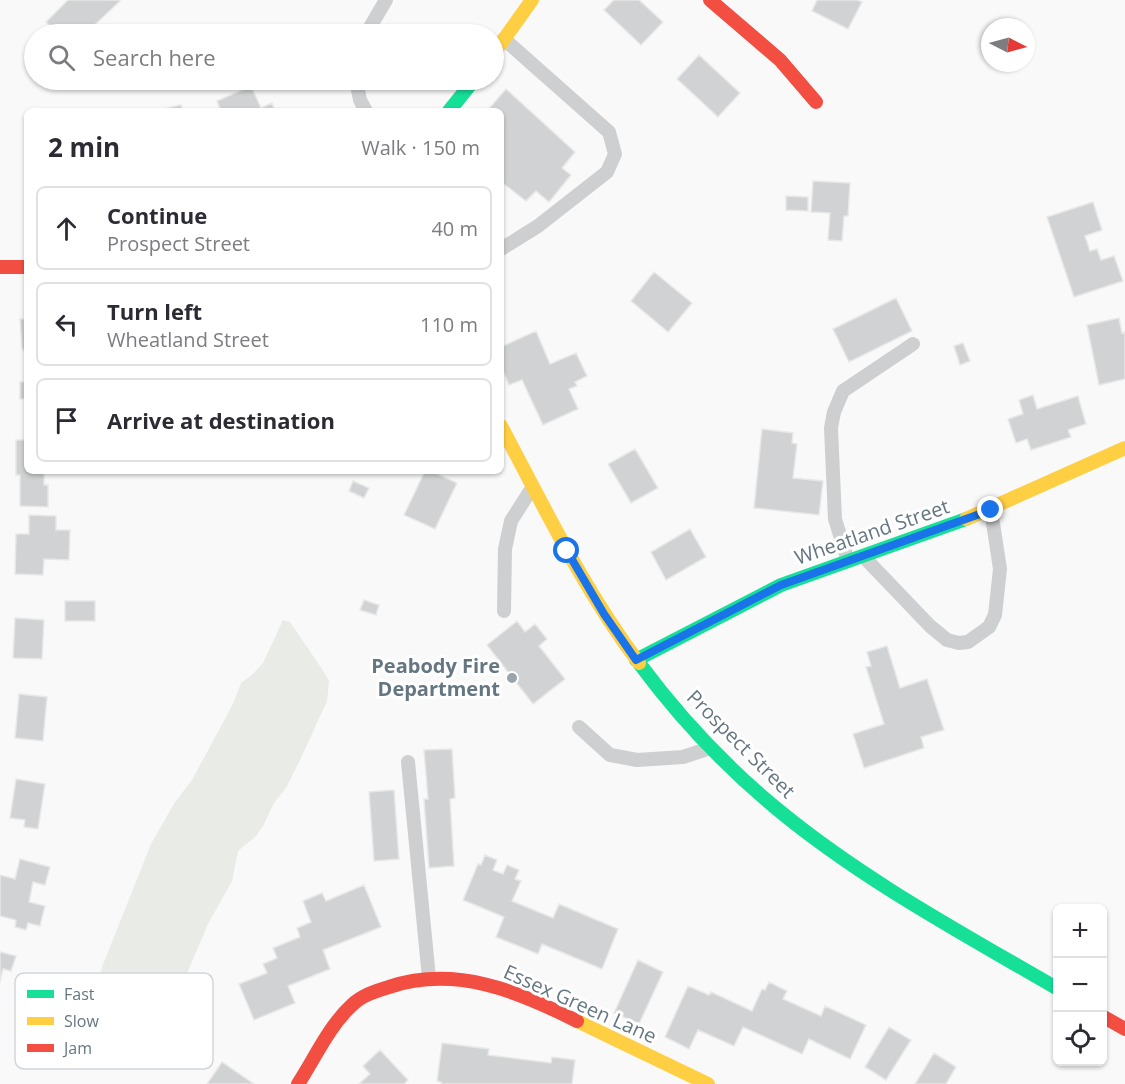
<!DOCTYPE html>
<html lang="en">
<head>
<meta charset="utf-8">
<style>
  body { margin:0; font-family:"Open Sans",sans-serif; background:#f2f2f3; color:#2b2b33 }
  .controls { position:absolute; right:18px; bottom:18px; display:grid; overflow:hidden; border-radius:9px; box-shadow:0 2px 4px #0004 }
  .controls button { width:54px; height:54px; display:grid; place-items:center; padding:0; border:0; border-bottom:2px solid #e1e1e2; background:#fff; color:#2b2b33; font:30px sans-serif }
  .compass { position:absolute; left:981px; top:18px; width:54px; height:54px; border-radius:50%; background:#fff; box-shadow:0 2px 4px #0004; rotate:96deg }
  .stop { position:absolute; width:18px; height:18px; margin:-14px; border:4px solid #1a73e8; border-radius:50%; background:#fff }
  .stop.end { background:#1a73e8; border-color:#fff; box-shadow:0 2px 6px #0008 }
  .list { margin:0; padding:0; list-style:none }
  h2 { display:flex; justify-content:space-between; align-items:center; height:78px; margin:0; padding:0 24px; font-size:26px }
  h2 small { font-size:20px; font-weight:400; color:#7c7c81 }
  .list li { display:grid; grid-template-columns:39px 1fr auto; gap:18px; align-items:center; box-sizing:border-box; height:84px; margin:0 12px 12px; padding:0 12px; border:2px solid #e1e1e2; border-radius:9px }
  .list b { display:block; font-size:22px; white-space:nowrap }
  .list p { margin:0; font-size:20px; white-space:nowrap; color:#7c7c81 }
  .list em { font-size:20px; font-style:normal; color:#7c7c81 }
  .icon { flex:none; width:33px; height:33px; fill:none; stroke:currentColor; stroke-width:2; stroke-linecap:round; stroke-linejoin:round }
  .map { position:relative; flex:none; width:1125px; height:1084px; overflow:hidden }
  .search { position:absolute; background:#fff; box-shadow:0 2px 4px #0004; left:24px; top:24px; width:480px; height:66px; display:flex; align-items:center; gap:15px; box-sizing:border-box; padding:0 21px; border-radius:33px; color:#7c7c81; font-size:22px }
  .panel { position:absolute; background:#fff; box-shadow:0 2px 4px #0004; left:24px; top:108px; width:480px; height:366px; border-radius:9px }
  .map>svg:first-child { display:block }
  .green { fill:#e8ebe6 }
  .building { fill:#d0d2d3; stroke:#e8e8e8; stroke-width:1.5 }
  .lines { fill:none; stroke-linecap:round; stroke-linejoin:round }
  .lane { stroke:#cecfd0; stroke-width:14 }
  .fast { stroke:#16e098; stroke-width:14 }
  .slow { stroke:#ffcf43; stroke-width:14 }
  .jam { stroke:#f24e42; stroke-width:14 }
  .route { stroke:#1a73e8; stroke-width:8 }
  .poi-dot { fill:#99a4ac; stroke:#fff; stroke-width:2 }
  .labels { text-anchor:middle; stroke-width:6; stroke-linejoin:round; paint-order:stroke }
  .street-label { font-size:20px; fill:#657683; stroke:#fff }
  .poi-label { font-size:20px; font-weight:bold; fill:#657683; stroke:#fff; text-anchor:end }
  .key { fill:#fff; stroke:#d1d6da; stroke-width:1.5 }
  .key-label { font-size:16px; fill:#657683 }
</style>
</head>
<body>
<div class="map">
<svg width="1125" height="1084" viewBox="0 0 1125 1084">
  <rect width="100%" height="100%" fill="#f9f9f9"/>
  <path class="green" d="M283,620L290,622L322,669L329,681L327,701L300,760L286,788L274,803L263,826L256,836L238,851L232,881L208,924L185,978L177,980L155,973C140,979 94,1010 102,967L151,844L175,802L192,780L233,704L241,683L252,675L263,663Z"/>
  <path class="building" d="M68,0H119L120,1L85,34H54L56,32L46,22Z
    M614,0H639L663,22L641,45L604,10Z
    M817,0H857L862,2L848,29L812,11Z
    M699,55L740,93L718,117L677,79Z
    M251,86L261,108L272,103L275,111H221L217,101Z
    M506,89L575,152L562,168L571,175L549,202L536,191L526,201L504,184L501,187V111H487Z
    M181,105L183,111H155Z
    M813,181L850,183L848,216H844L842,241L828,240L830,213L811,212Z
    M786,196L808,197V211L786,210Z
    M1093,202L1102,230L1085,236L1090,251L1097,249L1101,260L1114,256L1123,281L1074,297L1047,217Z
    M654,272L692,303L668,332L631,301Z
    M896,298L912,331L849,362L833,329Z
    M1119,318L1122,333L1125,332V379L1099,385L1087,325Z
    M20,319H27V356L22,348Z
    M536,331L550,364L576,353L587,376L575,382L577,386L569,389L578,409L543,425L522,380L509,385L501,366V347Z
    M963,343L970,361L960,365L954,346Z
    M20,382H27V399H20Z
    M1033,395L1037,409L1078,396L1086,424L1068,430L1071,437L1031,450L1027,439L1016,443L1008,419L1023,414L1019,400Z
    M762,429L793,433L792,443L797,444L793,478L823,481L819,515L754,508Z
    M16,440H27V471H44V485H48V507L20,506V475H16Z
    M635,449L658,488L631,503L608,464Z
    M425,471H431L457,483L435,529L404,515Z
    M353,481L369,488L364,498L349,491Z
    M29,515L56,516V530H70L69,560L44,559L43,575L15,574L16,534H29Z
    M690,529L706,557L666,580L651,552Z
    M364,600L379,605L376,615L360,610Z
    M65,601H95V621H65Z
    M15,618L44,620L42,659L13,658Z
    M517,621L525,632L535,624L547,639L539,646L565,679L533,704L487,645Z
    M887,646L900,688L927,679L944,730L921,737L924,748L864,768L853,734L884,724L866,667L871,666L867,652Z
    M19,694L47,697L43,741L15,738Z
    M452,749L455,798L450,799L454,866L429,868L424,799H428L424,750Z
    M16,779L45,784L38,829L24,827L25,820L10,818Z
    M394,790L399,859L374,861L369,792Z
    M485,855L497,860L493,870L503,874L507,865L519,870L515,879L521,881L512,901L553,918L559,904L618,929L602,969L542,944L538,954L496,937L504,917L463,900L478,864L481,865Z
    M20,859L50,867L45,885L33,882L29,902L45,906L40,926L28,923L26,930L15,927L16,920L0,916V875L15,879Z
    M364,885L381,927L323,950L330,969L288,986L295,1003L254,1020L239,984L267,973L263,964L277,958L273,948L300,937L297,928L311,922L303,901L322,893L326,901Z
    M0,952L16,956L11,971L3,969L0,982Z
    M638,960L663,972L639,1024L614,1013Z
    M769,982L787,991L783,999L821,1016L825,1006L866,1025L850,1059L809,1039L802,1054L743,1027L734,1046L698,1030L689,1049L665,1037L688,986L709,995L711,992L752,1011L762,989L765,990Z
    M889,1027L911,1040L886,1080L865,1067Z
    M442,1043L489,1049L488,1055L551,1063L552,1057L575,1060L572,1084H441V1082L437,1081Z
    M380,1050L408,1080L404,1084H359L370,1074L363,1066Z
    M934,1053L956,1067L946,1084H915Z
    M222,1062L254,1084H207Z"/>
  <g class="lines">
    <path class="lane" d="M366,34L386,0
      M356,80L360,100L366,111
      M501,249L538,226L607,172L615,154L609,132L504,39
      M863,556L930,626L947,640L959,643L968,642L989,627L995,615L1000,569L991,510
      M848,561L835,519L831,428L834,412L843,391L913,344
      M504,611L505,549L511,521L532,488
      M579,727L610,755L637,760L683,757L710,748
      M408,762L429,978"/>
    <path class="fast" d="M449,111L474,80
      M636,660L781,585L966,519
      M639,663C679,717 725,766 777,809C863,880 962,933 1058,989"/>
    <path class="slow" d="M494,53L532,0
      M501,426C544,507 584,590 639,663
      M966,519L1125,448
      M577,1021L708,1084"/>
    <path class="jam" d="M710,0L780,60L816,102
      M0,267H27
      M1102,1016L1125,1029
      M298,1084C315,1058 329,1026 352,1005C362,995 376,991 389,987C455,965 518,991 577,1021"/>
  </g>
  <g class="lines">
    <path class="route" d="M567,551L604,614L636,660L781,585L991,510"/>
  </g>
  <circle class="poi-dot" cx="512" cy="678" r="6"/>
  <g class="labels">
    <g class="street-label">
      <text transform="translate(872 532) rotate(-19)" y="7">Wheatland Street</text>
      <text transform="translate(741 744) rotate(45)" y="7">Prospect Street</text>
      <text transform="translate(580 1004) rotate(24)" y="7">Essex Green Lane</text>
    </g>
    <g class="poi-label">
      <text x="500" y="673">Peabody Fire<tspan x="500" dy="23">Department</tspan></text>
    </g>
  </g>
  <rect x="15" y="973" width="198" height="96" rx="9" class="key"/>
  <rect x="27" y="990" width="27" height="8" fill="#16e098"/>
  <rect x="27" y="1017" width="27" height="8" fill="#ffcf43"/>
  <rect x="27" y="1044" width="27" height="8" fill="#f24e42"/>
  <g class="key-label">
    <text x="64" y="1000">Fast</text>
    <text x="64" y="1027">Slow</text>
    <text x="64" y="1054">Jam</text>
  </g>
</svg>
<div class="controls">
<button>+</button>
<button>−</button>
<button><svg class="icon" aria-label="locate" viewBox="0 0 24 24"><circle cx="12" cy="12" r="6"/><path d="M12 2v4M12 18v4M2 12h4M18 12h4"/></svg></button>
</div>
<svg class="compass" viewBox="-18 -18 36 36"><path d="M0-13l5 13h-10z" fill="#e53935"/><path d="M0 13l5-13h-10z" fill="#7c7c81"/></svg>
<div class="stop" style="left:567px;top:551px"></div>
<div class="stop end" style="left:991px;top:510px"></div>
<div class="search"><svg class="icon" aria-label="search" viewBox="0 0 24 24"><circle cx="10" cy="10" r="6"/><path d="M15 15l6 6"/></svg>Search here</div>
<section class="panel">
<h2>2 min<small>Walk · 150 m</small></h2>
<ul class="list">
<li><svg class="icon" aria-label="ahead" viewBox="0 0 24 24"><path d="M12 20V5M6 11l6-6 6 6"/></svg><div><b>Continue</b><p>Prospect Street</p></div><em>40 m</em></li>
<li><svg class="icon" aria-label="left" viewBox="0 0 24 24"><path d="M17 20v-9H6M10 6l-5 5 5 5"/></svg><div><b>Turn left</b><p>Wheatland Street</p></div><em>110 m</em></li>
<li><svg class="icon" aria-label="arrive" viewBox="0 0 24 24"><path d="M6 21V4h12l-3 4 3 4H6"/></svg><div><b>Arrive at destination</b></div></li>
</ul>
</section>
</div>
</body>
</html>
